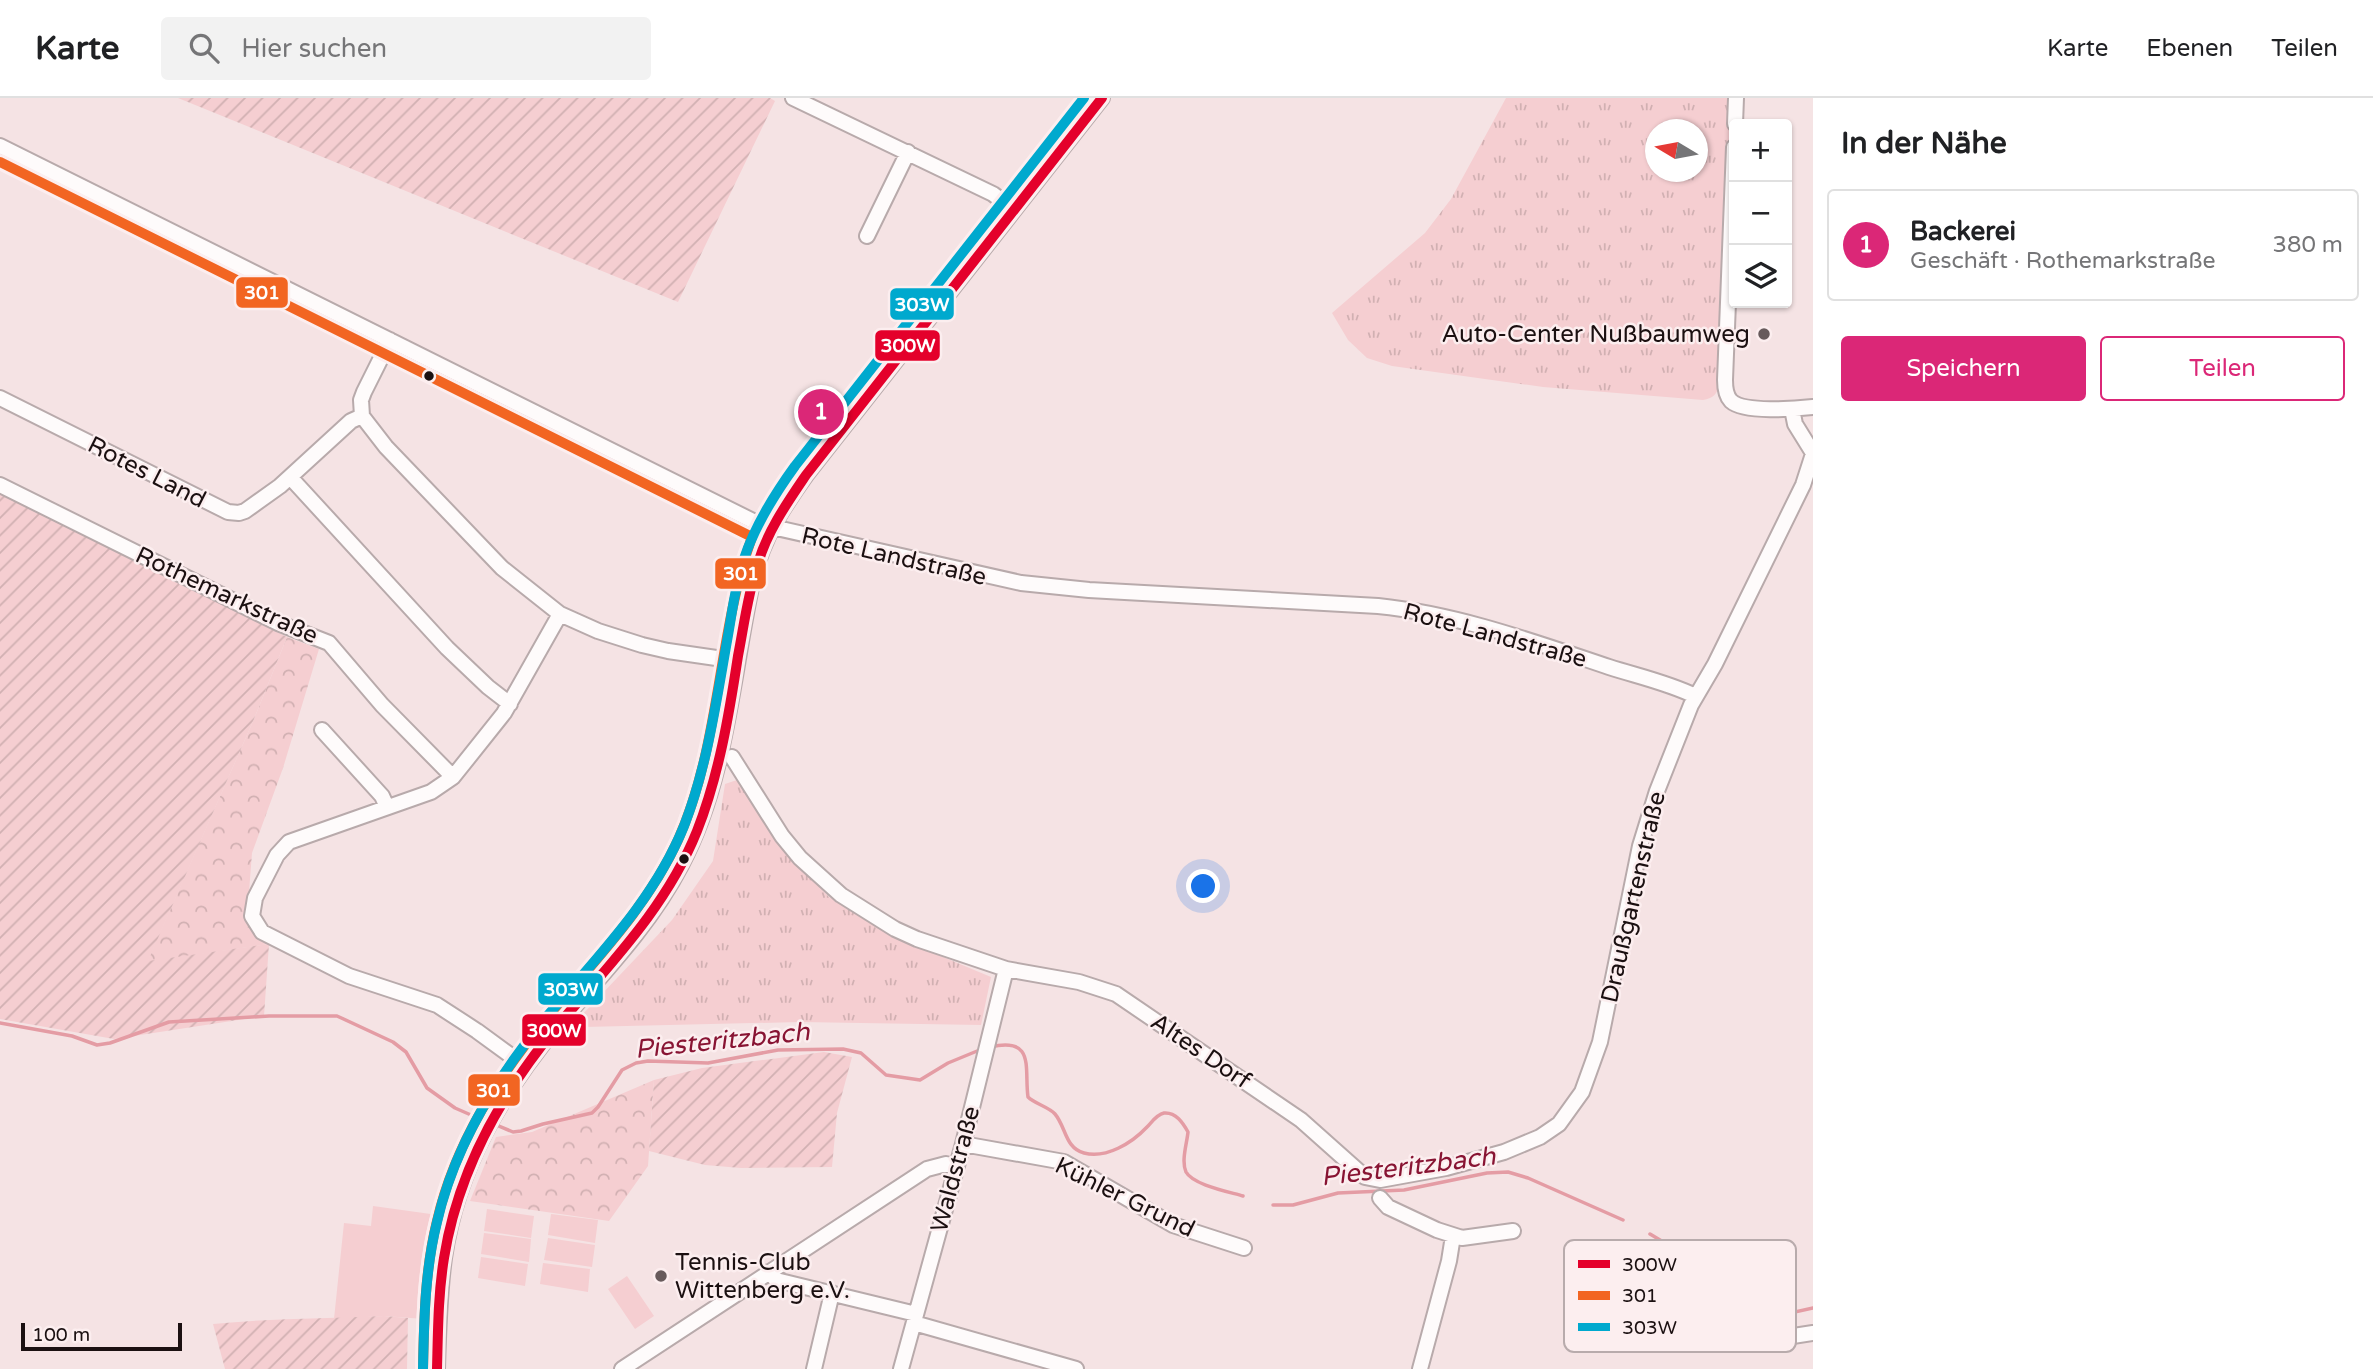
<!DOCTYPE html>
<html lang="de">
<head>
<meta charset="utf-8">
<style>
  body { margin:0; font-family:"Varela Round",sans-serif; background:#f2f2f2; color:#202124 }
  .controls { position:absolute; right:21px; top:21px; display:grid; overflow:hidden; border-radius:7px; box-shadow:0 2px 5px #0004 }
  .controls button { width:63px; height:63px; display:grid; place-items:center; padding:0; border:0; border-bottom:2px solid #e0e0e0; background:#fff; color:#202124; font:35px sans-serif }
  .compass { position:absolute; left:1645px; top:21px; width:63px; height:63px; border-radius:50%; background:#fff; box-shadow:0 2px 5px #0004; rotate:280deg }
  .scale { position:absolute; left:21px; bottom:18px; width:161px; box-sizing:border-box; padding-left:7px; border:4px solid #1b1011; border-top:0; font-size:19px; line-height:24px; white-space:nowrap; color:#1b1011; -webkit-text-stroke:5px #fceeef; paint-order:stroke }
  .you { position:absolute; left:1204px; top:789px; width:24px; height:24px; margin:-18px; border:5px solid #fff; border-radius:50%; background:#1a73e8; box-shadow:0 0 0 10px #1a73e833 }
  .badge { display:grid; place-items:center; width:46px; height:46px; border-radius:50%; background:#db2777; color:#fff; font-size:23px; font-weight:700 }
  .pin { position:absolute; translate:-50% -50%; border:4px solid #fff; box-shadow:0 2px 7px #0006 }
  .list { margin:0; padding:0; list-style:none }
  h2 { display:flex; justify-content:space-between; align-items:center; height:91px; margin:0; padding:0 28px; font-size:30px }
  h2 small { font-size:23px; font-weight:400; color:#757577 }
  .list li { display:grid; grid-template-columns:46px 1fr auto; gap:21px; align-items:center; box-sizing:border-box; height:112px; margin:0 14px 14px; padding:0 14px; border:2px solid #e0e0e0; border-radius:7px }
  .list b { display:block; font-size:26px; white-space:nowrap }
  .list p { margin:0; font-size:23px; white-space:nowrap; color:#757577 }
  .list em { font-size:23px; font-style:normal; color:#757577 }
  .actions { display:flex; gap:14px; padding:21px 28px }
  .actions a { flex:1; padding:16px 0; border:2px solid #db2777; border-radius:7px; text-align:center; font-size:24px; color:#db2777 }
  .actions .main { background:#db2777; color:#fff }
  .icon { flex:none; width:38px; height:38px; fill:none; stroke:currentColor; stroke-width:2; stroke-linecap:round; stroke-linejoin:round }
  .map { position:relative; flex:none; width:1813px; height:1271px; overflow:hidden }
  header { display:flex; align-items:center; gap:42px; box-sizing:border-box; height:98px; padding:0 35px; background:#fff; border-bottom:2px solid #e0e0e0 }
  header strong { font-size:33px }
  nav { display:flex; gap:38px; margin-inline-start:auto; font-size:24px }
  .search { width:490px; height:63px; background:#f2f2f2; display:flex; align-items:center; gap:18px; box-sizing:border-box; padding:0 24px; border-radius:7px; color:#757577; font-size:26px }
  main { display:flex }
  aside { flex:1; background:#fff }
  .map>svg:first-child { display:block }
  .grass { fill:url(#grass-tufts); fill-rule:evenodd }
  .forest { fill:url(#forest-crowns) }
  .park { fill:#f5ced1 }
  .garden { fill:url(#garden-furrows) }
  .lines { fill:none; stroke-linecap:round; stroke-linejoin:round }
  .stream { stroke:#e49ca4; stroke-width:3.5 }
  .minor-casing { stroke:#b8aaab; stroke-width:18 }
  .minor { stroke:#fefbfb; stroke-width:14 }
  .bus-1-casing { stroke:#fceeef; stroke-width:16 }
  .bus-2-casing { stroke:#fceeef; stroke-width:16 }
  .bus-3-casing { stroke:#fceeef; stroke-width:16 }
  .bus-1 { stroke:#e4002b; stroke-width:10 }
  .bus-2 { stroke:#f26522; stroke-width:10 }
  .bus-3 { stroke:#00a9ce; stroke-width:10 }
  .poi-dot { fill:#675a5b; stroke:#fceeef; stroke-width:2.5 }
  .bus-dot { fill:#1b1011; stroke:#fceeef; stroke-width:2.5 }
  .labels { text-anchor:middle; stroke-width:5; stroke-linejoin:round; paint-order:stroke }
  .poi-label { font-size:24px; fill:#1b1011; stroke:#fceeef; text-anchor:end }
  .street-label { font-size:24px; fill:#1b1011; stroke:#fceeef }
  .water-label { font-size:26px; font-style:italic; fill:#881433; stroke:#fceeef }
  .key { fill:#fceeef; stroke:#b8abac; stroke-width:2 }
  .key-label { font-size:19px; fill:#1b1011 }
  .line-badge { stroke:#fceeef; stroke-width:2.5 }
  .badge-label { font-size:19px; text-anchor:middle; font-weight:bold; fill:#fff }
</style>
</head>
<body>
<header>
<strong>Karte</strong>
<div class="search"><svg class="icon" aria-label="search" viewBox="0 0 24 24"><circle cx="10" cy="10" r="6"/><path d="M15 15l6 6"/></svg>Hier suchen</div>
<nav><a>Karte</a><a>Ebenen</a><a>Teilen</a></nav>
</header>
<main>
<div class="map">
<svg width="1813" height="1271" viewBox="0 0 1813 1271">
  <defs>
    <pattern id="grass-tufts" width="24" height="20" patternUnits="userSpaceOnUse" patternTransform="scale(1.75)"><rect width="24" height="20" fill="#f5ced1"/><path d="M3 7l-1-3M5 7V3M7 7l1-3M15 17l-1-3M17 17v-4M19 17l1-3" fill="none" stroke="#d1b0b2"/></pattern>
    <pattern id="forest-crowns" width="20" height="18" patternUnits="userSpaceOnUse" patternTransform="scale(1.75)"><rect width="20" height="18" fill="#f5ced1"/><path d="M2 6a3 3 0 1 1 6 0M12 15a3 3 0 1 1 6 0" fill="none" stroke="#d1b0b2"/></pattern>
    <pattern id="garden-furrows" width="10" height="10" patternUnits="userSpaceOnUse" patternTransform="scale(1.75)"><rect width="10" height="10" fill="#f5ced1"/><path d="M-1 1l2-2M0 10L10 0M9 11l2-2" fill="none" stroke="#d1b0b2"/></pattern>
  </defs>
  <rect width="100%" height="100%" fill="#f5e3e4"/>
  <path class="grass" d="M1506,0H1731L1728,83C1721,94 1722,104 1726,117L1719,287C1717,297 1713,300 1703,302L1543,289L1392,268L1367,260L1348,242L1332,215L1425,135L1451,101ZM1656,32H1698V74H1656Z
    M737,682L788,756L829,799L900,841L991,879L981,927L800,924L584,929L581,918L672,822L713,763L725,686Z"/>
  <path class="forest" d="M287,539L319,551L283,670L252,755L247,820L269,846L147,864L254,621Z
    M654,982L648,1068L609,1123L470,1103L496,1039L532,1034Z"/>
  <path class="park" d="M373,1108L438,1117L428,1164L424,1221L384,1218L334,1221L344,1125L371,1128Z
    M487,1111L534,1118L531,1140L484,1133Z
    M551,1116L598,1122L595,1145L548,1137Z
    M484,1135L531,1141L529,1164L481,1156Z
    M548,1140L595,1147L592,1169L544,1162Z
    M481,1159L528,1166L525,1188L478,1180Z
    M543,1165L590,1171L588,1194L540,1186Z
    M627,1178L654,1218L635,1231L608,1191Z"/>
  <path class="garden" d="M178,0H770L775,3L678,204Z
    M0,393L287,539L254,621L148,863L269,846L264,918L114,941L0,921Z
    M824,954L852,959L837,1015L832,1069L741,1070L705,1067L649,1053L654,982L702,970Z
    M384,1218L408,1220L407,1271H225L213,1226C270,1220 327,1221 384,1218Z"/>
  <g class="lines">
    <path class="stream" d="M0,925L72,938L97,947L110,945L169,924L269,918H337L393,944L406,954L427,990L455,1010L487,1024
      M990,949C1036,938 1024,971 1028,999C1035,1006 1049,1009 1055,1016C1066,1029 1065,1050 1084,1055C1106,1061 1132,1045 1147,1029C1152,1024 1156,1017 1164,1015C1176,1014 1183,1025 1188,1034C1187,1045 1181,1063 1186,1074C1193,1087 1230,1094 1243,1098
      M494,1026L513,1034L521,1033L543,1026L592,1015L598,1009L622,972L636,965L648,963L708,965L778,952L843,951L861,955L886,977L920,982L948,965L982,951
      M1273,1107H1293L1338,1095L1404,1092L1487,1075L1508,1074L1528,1080L1623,1122
      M1650,1136L1675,1151L1745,1213L1763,1221L1813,1210"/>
    <defs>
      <path id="minor" d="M793,0L993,96L1014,112
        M1735,26L1736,0
        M0,48L759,426L1021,485L1089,492L1378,508C1457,516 1534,544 1609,569C1637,578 1669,585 1695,598
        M1734,49L1725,282C1725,289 1726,298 1731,303C1744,315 1795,311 1813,309
        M867,138L908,54
        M0,300L228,414L239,415L245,413L280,388L351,323L362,318L361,302L364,294L390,242
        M1792,311L1795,326L1813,355
        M362,318L386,349L502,470L560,516L598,533L642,547L668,553L737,563
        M290,379L447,550L488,589L510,606
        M0,387L278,525L329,545L382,607L453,679
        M322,632L382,698L387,709
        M732,659L782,738L800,760L841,797L895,831L917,841L1006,871L1079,884L1116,896L1301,1022L1365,1079L1380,1082L1446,1070L1504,1054L1540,1039L1559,1026L1582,994L1600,944L1640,748L1657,693L1691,607L1715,566L1803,387L1813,356
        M525,968L477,933L437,907L349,878L262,834L252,818L255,800L277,757L289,744L431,694L453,679L504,615L560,516
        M963,1046L1064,1064L1173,1127L1244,1150
        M1380,1100L1388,1109L1437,1132L1462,1140L1513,1133
        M769,1174L776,1182L916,1216
        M914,1225L1076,1271
        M1734,1234L1761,1243L1813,1235
        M437,1271C438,1234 439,1197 444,1160C457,1070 501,995 559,926C603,875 650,827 681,767C727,680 732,575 753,480C764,438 781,412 806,377L1102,0
        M622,1271L927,1071L946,1066L956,1069
        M814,1271L832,1195
        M901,1271L963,1046L1006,871
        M1420,1271L1449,1163L1453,1138"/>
    </defs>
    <use href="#minor" class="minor-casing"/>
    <use href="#minor" class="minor"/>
    <defs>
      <path id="bus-1" d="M437,1271C438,1234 438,1197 444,1160C458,1072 502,994 559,926C611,865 667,808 697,733C719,677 729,617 738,558C744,527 748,495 758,465C768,432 787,405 806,377L1102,0"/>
      <path id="bus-2" d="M0,64L752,439C717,537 721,646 678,742C648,808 596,861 550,916C499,977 455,1045 437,1123C425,1171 424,1221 423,1271"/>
      <path id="bus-3" d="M423,1271C424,1221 425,1172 437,1124C455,1046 498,977 549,916C599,857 654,802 684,728C707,669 716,605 727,543C732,516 735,487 744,461C755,427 774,397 795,368L1084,0"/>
    </defs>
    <use href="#bus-1" class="bus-1-casing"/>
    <use href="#bus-2" class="bus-2-casing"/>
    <use href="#bus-3" class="bus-3-casing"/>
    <use href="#bus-1" class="bus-1"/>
    <use href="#bus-2" class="bus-2"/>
    <use href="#bus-3" class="bus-3"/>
  </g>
  <g class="poi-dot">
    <circle cx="1764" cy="236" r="7"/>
    <circle cx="661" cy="1178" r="7"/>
  </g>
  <g class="bus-dot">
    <circle cx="429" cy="278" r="6"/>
    <circle cx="684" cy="761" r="6"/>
  </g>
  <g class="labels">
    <g class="poi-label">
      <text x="1750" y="244">Auto-Center Nußbaumweg</text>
      <text x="675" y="1172" text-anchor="start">Tennis-Club<tspan x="675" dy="28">Wittenberg e.V.</tspan></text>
    </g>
    <g class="street-label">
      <text transform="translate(147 374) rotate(27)" y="8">Rotes Land</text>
      <text transform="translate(894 458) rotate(13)" y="8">Rote Landstraße</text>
      <text transform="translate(227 497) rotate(25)" y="8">Rothemarkstraße</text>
      <text transform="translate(1495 537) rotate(15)" y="8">Rote Landstraße</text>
      <text transform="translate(1633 799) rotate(-77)" y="8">Draußgartenstraße</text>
      <text transform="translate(1201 953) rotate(34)" y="8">Altes Dorf</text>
      <text transform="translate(955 1071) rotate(-75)" y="8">Waldstraße</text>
      <text transform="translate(1125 1099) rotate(26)" y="8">Kühler Grund</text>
    </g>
    <g class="water-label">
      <text transform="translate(722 942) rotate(-6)" y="9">Piesteritzbach</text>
      <text transform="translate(1408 1068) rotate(-7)" y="9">Piesteritzbach</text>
    </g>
  </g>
  <rect x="1564" y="1142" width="232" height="112" rx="10" class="key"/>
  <rect x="1578" y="1162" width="32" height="8" fill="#e4002b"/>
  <rect x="1578" y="1193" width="32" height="9" fill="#f26522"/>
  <rect x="1578" y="1225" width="32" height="8" fill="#00a9ce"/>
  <g class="key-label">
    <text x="1622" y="1173">300W</text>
    <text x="1622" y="1204">301</text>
    <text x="1622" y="1236">303W</text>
  </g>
  <g class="line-badge">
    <rect x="235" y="178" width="54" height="33" rx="7" fill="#f26522"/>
    <rect x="889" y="189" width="66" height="34" rx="7" fill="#00a9ce"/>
    <rect x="874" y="231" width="67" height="33" rx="7" fill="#e4002b"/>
    <rect x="714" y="459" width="53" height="33" rx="7" fill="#f26522"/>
    <rect x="537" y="874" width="67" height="34" rx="7" fill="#00a9ce"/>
    <rect x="521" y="915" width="66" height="34" rx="7" fill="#e4002b"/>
    <rect x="467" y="975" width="54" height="34" rx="7" fill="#f26522"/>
  </g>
  <g class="badge-label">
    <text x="262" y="201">301</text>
    <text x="922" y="213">303W</text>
    <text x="908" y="254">300W</text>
    <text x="741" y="482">301</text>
    <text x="571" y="898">303W</text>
    <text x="554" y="939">300W</text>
    <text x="494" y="999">301</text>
  </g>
</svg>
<div class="controls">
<button>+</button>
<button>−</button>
<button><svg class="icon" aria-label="layers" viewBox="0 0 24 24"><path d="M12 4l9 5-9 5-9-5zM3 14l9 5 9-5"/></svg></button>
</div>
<svg class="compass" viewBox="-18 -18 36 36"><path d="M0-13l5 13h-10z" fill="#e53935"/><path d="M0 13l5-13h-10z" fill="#757577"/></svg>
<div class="scale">100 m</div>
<div class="you"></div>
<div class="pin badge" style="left:821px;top:314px">1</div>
</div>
<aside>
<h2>In der Nähe<small></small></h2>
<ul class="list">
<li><span class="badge">1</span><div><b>Backerei</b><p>Geschäft · Rothemarkstraße</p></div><em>380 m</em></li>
</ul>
<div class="actions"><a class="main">Speichern</a><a>Teilen</a></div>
</aside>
</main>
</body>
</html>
